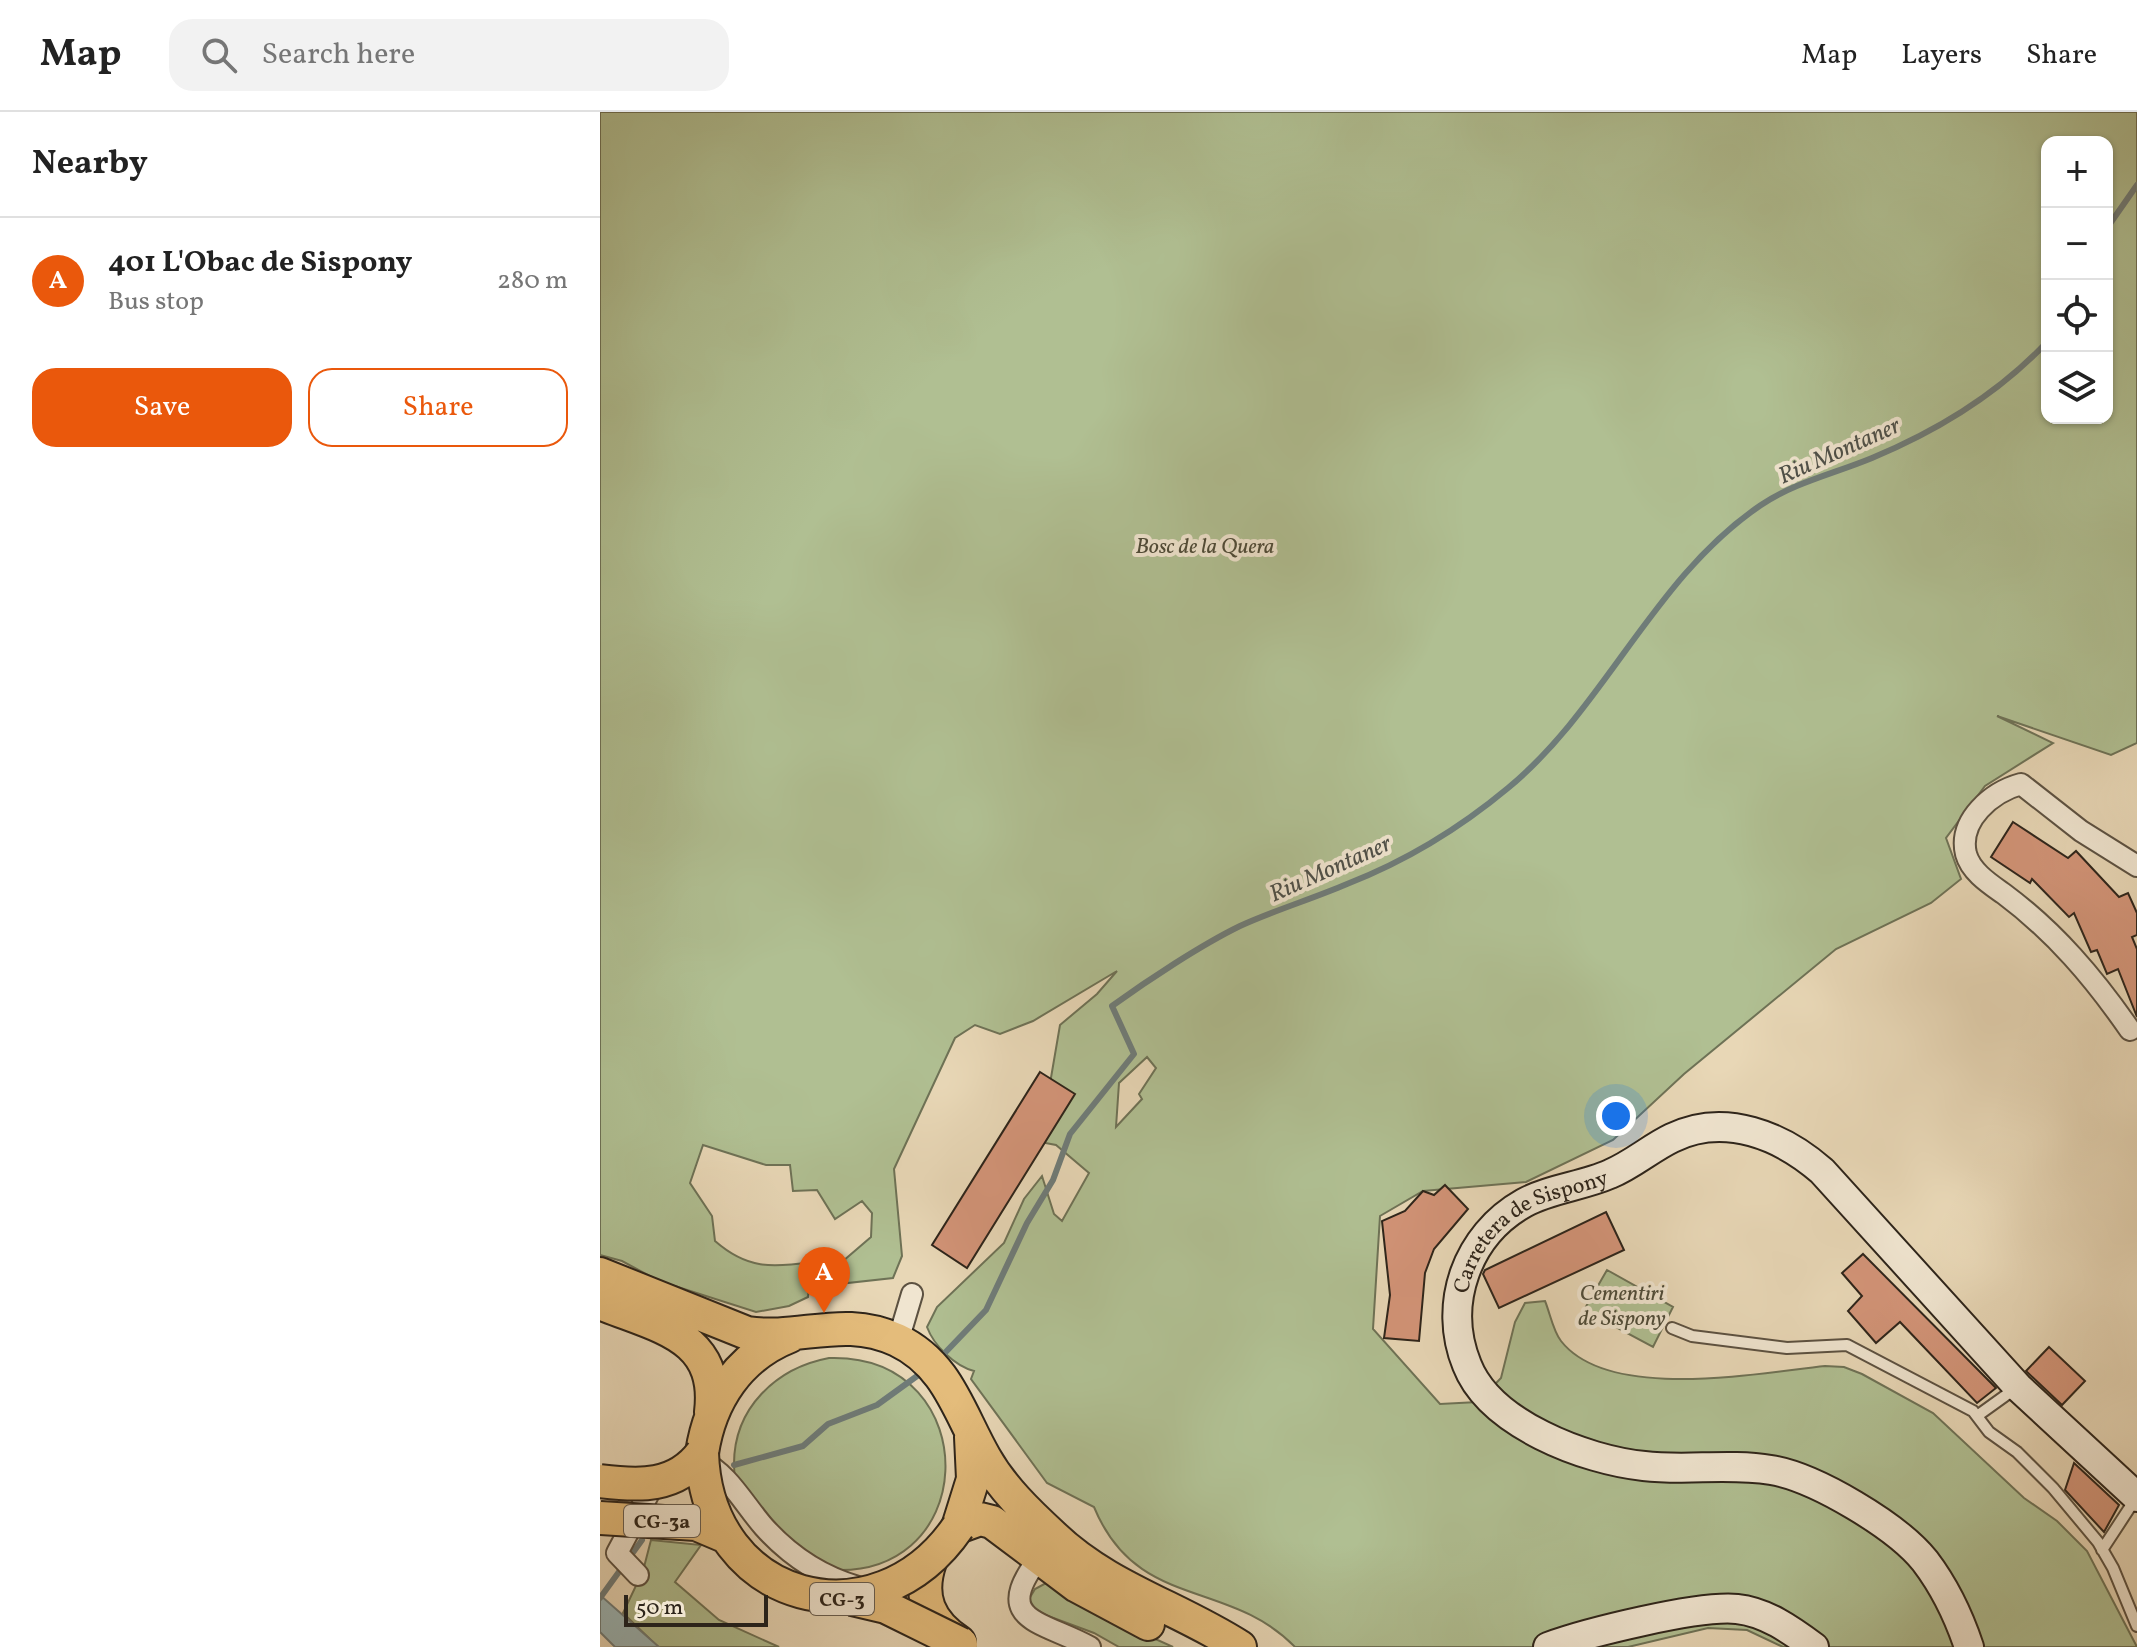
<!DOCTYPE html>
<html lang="en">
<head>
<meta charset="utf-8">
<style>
  body { margin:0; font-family:Vollkorn,serif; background:#f2f2f2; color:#222 }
  .controls { position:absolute; right:24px; top:24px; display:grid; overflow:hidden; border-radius:16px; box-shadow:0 2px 6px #0004 }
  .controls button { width:72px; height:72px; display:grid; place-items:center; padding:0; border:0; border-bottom:2px solid #e0e0e0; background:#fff; color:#222; font:40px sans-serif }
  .scale { position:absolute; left:24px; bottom:20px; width:144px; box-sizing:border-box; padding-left:8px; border:4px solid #2d241a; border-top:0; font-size:22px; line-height:28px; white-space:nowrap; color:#2d241a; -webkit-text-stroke:6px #f0e5d0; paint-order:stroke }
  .you { position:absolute; left:1016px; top:1004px; width:28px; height:28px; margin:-20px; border:6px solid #fff; border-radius:50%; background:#1a73e8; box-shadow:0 0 0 12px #1a73e833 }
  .badge { display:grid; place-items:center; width:52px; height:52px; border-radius:50%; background:#ea580c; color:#fff; font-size:26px; font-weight:700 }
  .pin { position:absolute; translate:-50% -66px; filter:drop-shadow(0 2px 4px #0008) }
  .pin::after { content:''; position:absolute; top:42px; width:28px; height:24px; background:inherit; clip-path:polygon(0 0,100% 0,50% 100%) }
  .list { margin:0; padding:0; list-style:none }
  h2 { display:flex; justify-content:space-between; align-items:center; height:104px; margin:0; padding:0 32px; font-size:34px }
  h2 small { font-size:26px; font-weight:400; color:#767676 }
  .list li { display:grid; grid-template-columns:52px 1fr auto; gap:24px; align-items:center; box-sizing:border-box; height:128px; padding:0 32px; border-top:2px solid #e0e0e0 }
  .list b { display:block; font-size:30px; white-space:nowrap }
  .list p { margin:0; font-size:26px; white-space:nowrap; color:#767676 }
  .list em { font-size:26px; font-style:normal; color:#767676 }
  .actions { display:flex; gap:16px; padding:24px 32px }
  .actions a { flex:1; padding:18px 0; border:2px solid #ea580c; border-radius:24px; text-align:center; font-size:28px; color:#ea580c }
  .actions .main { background:#ea580c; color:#fff }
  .icon { flex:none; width:44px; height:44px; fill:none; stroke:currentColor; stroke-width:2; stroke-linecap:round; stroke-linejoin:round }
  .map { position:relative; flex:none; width:1537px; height:1535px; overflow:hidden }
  header { display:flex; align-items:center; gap:48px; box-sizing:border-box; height:112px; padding:0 40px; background:#fff; border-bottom:2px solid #e0e0e0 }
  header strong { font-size:38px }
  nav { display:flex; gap:44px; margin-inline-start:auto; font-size:28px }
  .search { width:560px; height:72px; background:#f2f2f2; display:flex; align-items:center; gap:20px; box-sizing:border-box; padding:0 28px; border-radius:24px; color:#767676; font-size:30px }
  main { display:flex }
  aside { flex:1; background:#fff }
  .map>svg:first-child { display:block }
  .green { fill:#b0bf92; stroke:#6e7256; stroke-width:2; fill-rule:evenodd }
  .water { fill:#9bb7b8; stroke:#6f7c79; stroke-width:2 }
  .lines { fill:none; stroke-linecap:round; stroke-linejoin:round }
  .stream { stroke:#6f7c79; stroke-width:6 }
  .building { fill:#d39478; stroke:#2d241a; stroke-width:2 }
  .service-casing { stroke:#5c5141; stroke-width:14 }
  .minor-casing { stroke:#5c5141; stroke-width:24 }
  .secondary-casing { stroke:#2d241a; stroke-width:32 }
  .trunk-casing { stroke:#2d241a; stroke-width:36 }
  .service { stroke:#f0e5d0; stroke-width:10 }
  .minor { stroke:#f0e5d0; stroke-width:20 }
  .secondary { stroke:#f0e5d0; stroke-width:28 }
  .trunk { stroke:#e4bc7b; stroke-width:32 }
  .trunk-bridge-casing { stroke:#2d241a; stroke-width:36; stroke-linecap:butt }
  .trunk-bridge { stroke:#e4bc7b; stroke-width:32 }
  .labels { text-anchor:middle; stroke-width:8; stroke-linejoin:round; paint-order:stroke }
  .shield { fill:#f0e5d0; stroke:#685e51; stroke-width:2 }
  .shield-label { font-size:20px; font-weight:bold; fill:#2d241a }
  .park-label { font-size:22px; font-style:italic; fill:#4e4b38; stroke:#f0e5d0 }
  .street-label { font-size:22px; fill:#2d241a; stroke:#f0e5d0 }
  .water-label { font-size:24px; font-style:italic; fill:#4e5049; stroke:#f0e5d0 }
</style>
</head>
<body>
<header>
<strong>Map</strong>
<div class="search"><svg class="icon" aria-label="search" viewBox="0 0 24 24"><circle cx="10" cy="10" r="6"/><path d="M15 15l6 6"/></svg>Search here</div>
<nav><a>Map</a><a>Layers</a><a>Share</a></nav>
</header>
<main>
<aside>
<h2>Nearby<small></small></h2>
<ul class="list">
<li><span class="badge">A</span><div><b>401 L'Obac de Sispony</b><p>Bus stop</p></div><em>280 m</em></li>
</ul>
<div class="actions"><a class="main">Save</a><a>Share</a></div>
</aside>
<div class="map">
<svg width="1537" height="1535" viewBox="0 0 1537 1535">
  <rect width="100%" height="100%" fill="#e8d7b6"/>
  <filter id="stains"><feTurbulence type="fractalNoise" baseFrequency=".0025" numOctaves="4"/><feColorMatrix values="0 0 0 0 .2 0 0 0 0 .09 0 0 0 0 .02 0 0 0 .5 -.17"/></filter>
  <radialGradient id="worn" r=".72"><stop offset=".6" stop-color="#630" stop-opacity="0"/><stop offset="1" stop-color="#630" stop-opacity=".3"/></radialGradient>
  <path class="green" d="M0,0H1537V631L1511,643L1397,604L1453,631L1385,674L1346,726L1361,767L1331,791L1236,837L1084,962L1013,1028L926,1070L823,1079L780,1104L773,1217L840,1292L878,1290L901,1266L915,1210L925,1191L945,1189C950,1201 953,1219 961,1229C1009,1290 1157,1261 1225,1254L1244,1255L1262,1262L1333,1301L1424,1386L1457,1409L1487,1439L1537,1535H1183L1147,1518L1108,1516L1028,1535H695C628,1466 537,1499 494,1395L447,1371L371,1267L374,1259C355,1254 334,1234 327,1215L337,1195L404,1131L424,1087L442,1064L454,1102L462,1109L489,1061L456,1033L440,1030L460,913L497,882L517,859L433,909L400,922L375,913L355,926L294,1057L302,1144L293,1166L220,1174L223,1152L243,1149L271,1125L272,1101L262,1089L235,1107L217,1078L193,1079L190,1053H166L103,1033L90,1071L112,1104L115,1129C147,1157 172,1156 211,1150L208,1185L189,1194L156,1200L59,1169L22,1149L0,1143ZM1447,30H1507V306H1447ZM547,945L556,956L539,982L542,987L516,1015L519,971Z
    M1007,1158L1073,1195L1053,1235L984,1198Z
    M229,1246C389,1241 384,1482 215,1456C193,1434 157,1407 140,1382C135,1374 134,1361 134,1352C134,1296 176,1256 229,1246Z
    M51,1428L101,1433L75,1470L119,1508L179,1535H58L23,1501L43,1459Z
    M448,1470L482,1494L573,1535H519L494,1521L448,1504L435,1497L429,1487L435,1477Z"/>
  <path class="water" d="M0,1483L59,1535H15L0,1520Z"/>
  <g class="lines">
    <path class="stream" d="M1507,116L1537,73
      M339,1247L386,1198L427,1111L453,1068L470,1022L534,942L512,894C548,868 601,833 640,814C675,798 712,787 747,772C806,749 860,716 908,676C1006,595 1053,466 1161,393C1193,371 1236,361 1272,346C1337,319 1399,281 1447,230
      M134,1353L203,1334L228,1312L277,1293L324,1259
      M0,1486L42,1428"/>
  </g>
  <path class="building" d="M1413,710L1468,746L1476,739L1519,785L1528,781L1537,801V823L1532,825L1537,837V905L1518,857L1507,862L1497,838L1491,840L1474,801L1469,805L1432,767L1430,771L1391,745Z
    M440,960L475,982L367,1156L332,1133Z
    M845,1073L868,1097L834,1137L825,1161L819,1229L784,1226L790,1183L782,1109L805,1099L823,1079L834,1083Z
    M1006,1100L1024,1138L899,1196L883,1162L885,1158Z
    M1263,1142L1396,1276L1377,1291L1300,1210L1276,1231L1248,1199L1262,1184L1242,1161Z
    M1449,1235L1485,1269L1462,1293L1426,1259Z
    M1474,1351L1519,1393L1504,1420L1465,1378Z"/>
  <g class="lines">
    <defs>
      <path id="service" d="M1072,1216L1092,1224L1187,1236L1247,1233L1373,1299L1389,1320L1417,1340L1453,1376L1498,1430L1513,1456L1537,1514
        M1377,1304L1416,1276
        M1502,1438L1536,1386"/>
      <path id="minor" d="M1530,918C1494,866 1455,820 1404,782C1390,772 1371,760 1366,742C1358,708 1392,680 1421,672L1481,719L1537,754
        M298,1229L312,1182
        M100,1348C129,1362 143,1391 164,1415C190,1444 220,1464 258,1475
        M439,1446C391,1509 440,1508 490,1535
        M38,1463L17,1441L57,1366"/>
      <g id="secondary">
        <path d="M948,1535C986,1521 1098,1493 1137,1497C1166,1500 1191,1518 1214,1535"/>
        <path id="s1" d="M1369,1535C1359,1505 1344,1474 1325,1449C1297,1414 1215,1365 1171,1358C1128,1351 1086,1359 1044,1354C985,1348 890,1312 867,1253C842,1192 867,1123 924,1091C949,1077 983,1074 1010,1062C1032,1053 1051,1036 1072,1026C1125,1000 1182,1024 1222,1059L1418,1275L1537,1385"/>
      </g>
      <path id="trunk" d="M0,1162L147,1221C201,1229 243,1203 297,1228C348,1252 359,1301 385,1346C402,1376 428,1401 453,1424C507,1476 578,1495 640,1535
        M0,1191C58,1215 120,1223 111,1300
        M102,1341C110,1288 139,1244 190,1224
        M358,1415L380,1407L392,1410L477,1474L548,1512
        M358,1415L373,1367L371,1325
        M330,1450C318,1485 329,1510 359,1530"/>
    </defs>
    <use href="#service" class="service-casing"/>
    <use href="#minor" class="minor-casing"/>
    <use href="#secondary" class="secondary-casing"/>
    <use href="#trunk" class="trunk-casing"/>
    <use href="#service" class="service"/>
    <use href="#minor" class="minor"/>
    <use href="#secondary" class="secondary"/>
    <use href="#trunk" class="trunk"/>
    <defs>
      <path id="trunk-bridge" d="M102,1341C107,1492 276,1535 358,1415
        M0,1369C39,1374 76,1376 102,1341
        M0,1406L96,1412L122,1423
        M252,1487L286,1495L361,1532"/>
    </defs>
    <use href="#trunk-bridge" class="trunk-bridge-casing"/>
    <use href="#trunk-bridge" class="trunk-bridge"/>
  </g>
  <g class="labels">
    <g class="shield">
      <rect x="24" y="1393" width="76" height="32" rx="6"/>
      <rect x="210" y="1471" width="64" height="32" rx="6"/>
    </g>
    <g class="shield-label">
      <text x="62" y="1416">CG-3a</text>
      <text x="242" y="1494">CG-3</text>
    </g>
    <g class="park-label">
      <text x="605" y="441">Bosc de la Quera</text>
      <text x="1022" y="1188">Cementiri<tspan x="1022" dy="25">de Sispony</tspan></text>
    </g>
    <g class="street-label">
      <text dy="8" stroke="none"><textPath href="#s1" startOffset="792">Carretera de Sispony</textPath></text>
    </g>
    <g class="water-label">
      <text transform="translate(1239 338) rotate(-24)" y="8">Riu Montaner</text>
      <text transform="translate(730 756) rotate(-24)" y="8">Riu Montaner</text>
    </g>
  </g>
  <rect width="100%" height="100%" filter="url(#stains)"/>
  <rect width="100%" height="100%" fill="url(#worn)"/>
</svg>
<div class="controls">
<button>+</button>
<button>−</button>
<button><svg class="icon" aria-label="locate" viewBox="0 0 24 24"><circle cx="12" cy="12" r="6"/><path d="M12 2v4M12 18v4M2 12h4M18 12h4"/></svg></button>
<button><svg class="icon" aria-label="layers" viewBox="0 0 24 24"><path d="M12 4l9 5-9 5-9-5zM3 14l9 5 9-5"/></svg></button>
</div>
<div class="scale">50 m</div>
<div class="you"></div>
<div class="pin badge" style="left:224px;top:1201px">A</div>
</div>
</main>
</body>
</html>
